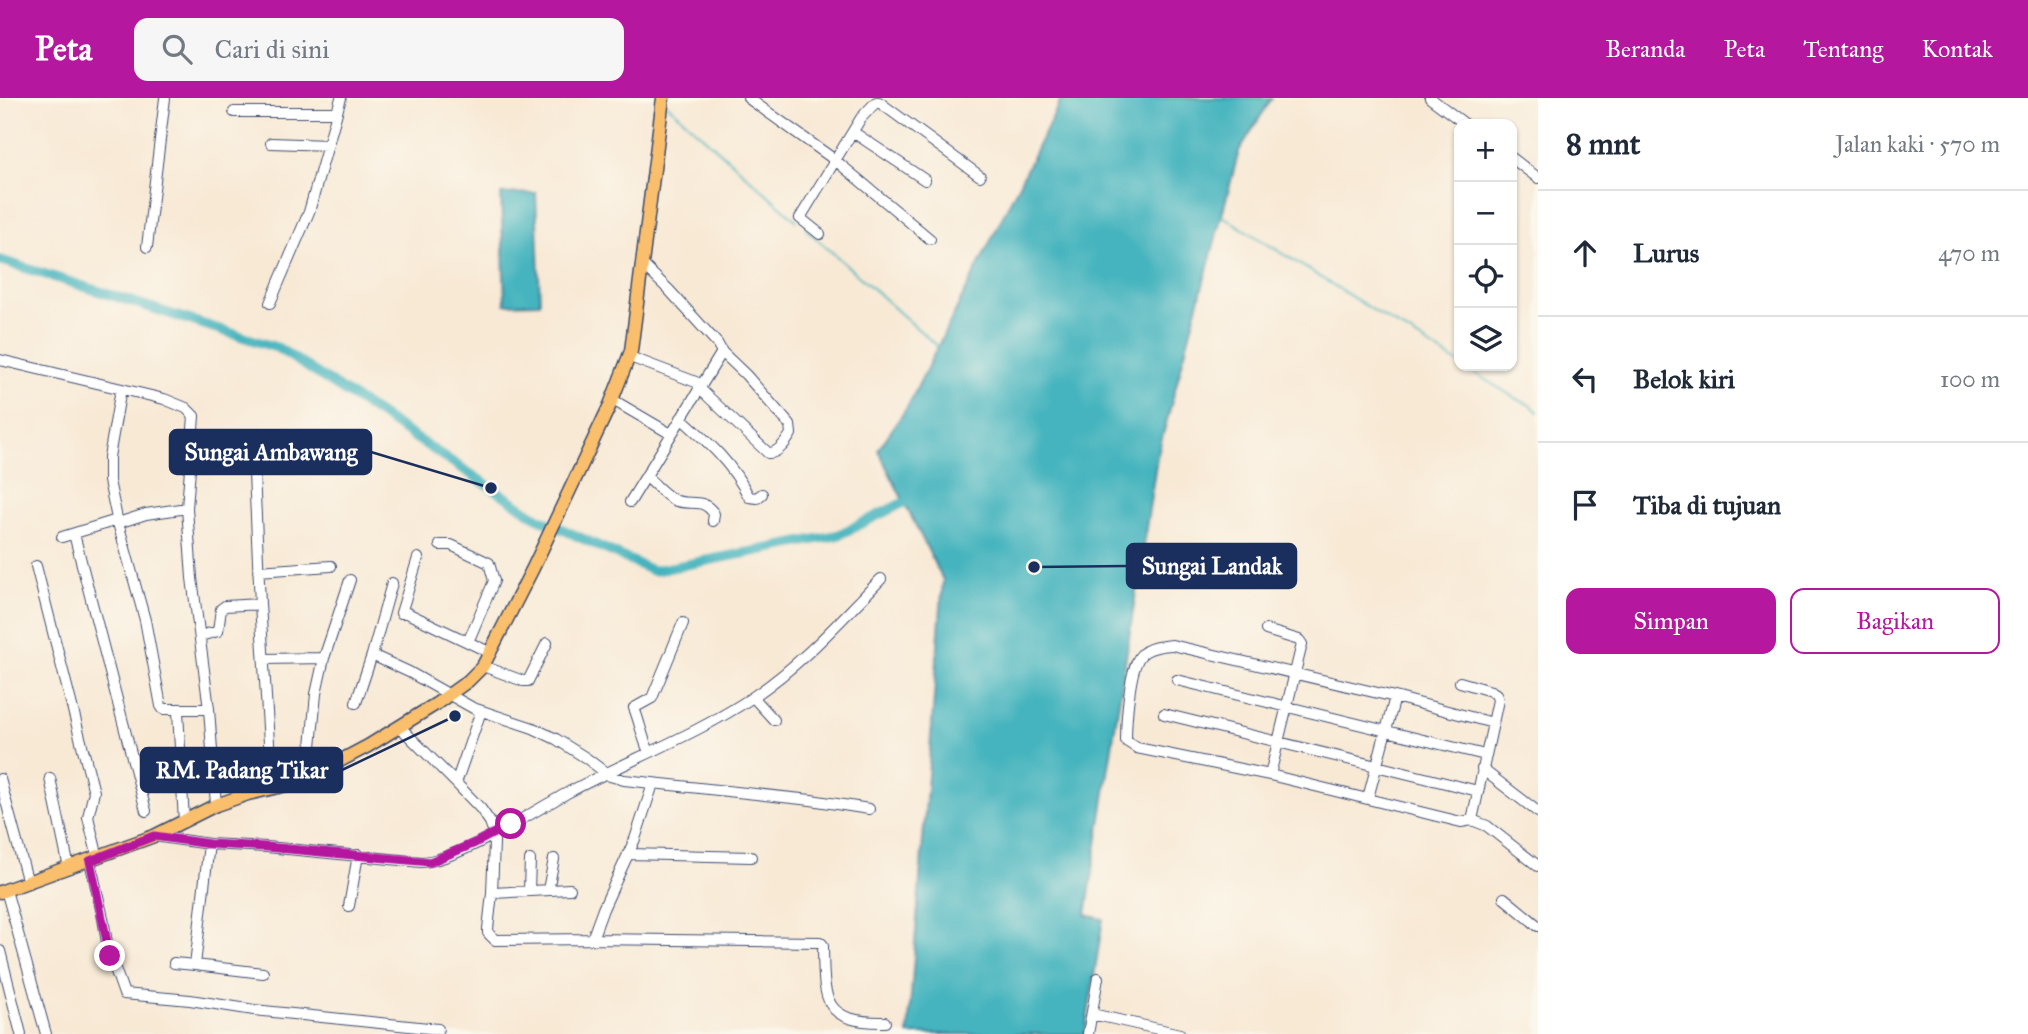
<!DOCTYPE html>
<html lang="id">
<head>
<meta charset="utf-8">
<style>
  body { margin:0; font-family:"IM FELL Great Primer",serif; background:#f6f6f7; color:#1f2937 }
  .controls { position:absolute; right:21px; top:21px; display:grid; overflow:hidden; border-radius:14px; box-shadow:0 2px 5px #0004 }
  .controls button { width:63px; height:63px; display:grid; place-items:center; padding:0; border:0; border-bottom:2px solid #e0e1e3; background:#fff; color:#1f2937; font:35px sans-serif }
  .stop { position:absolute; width:21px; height:21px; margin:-16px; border:5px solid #b5179e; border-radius:50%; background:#fff }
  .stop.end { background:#b5179e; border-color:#fff; box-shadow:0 2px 7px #0008 }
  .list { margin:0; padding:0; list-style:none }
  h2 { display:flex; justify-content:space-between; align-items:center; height:91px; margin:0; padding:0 28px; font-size:30px }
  h2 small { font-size:23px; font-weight:400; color:#747a83 }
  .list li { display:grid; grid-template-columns:46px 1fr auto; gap:21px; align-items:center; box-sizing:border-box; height:126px; padding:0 28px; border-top:2px solid #e0e1e3 }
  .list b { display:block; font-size:26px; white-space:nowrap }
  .list em { font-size:23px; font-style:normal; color:#747a83 }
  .actions { display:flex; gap:14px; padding:21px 28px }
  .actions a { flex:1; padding:16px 0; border:2px solid #b5179e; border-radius:14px; text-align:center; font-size:24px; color:#b5179e }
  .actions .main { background:#b5179e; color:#fff }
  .icon { flex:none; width:38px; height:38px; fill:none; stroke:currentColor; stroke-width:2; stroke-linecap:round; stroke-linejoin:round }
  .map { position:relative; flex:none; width:1538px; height:936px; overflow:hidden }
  header { display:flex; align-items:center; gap:42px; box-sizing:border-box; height:98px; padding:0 35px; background:#b5179e; color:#fff }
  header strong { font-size:33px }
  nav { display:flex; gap:38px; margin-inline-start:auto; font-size:24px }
  .search { width:490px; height:63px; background:#f6f6f7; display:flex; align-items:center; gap:18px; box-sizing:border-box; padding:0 24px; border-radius:14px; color:#747a83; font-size:26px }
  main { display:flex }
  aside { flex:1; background:#fff }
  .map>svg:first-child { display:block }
  .water { fill:#44b4be; stroke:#30728e; stroke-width:2 }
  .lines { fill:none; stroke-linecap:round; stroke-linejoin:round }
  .stream { stroke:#44b4be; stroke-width:2 }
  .river { stroke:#44b4be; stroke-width:10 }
  .minor-casing { stroke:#3c4b70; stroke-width:12 }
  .major-casing { stroke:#3c4b70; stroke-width:15 }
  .minor { stroke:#fff; stroke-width:10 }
  .major { stroke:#f9bf6c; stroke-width:12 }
  .route { stroke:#b5179e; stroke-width:9 }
  .leader { fill:none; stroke:#1b2f5e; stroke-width:2.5 }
  .callout-dot { fill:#1b2f5e; stroke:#fbf7ec; stroke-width:2.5 }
  .callout { fill:#1b2f5e; stroke:#1b2f5e; stroke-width:2.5 }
  .callout-label { font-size:23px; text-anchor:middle; font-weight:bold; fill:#fff }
</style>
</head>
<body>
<header>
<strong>Peta</strong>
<div class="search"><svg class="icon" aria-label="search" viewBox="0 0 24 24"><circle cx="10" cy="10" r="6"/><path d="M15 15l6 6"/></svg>Cari di sini</div>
<nav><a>Beranda</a><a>Peta</a><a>Tentang</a><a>Kontak</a></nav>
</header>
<main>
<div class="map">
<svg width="1538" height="936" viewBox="0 0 1538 936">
  <rect width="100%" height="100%" fill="#fbf7ec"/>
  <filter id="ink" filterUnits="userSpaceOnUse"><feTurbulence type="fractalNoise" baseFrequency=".0143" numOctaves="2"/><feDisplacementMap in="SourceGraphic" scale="14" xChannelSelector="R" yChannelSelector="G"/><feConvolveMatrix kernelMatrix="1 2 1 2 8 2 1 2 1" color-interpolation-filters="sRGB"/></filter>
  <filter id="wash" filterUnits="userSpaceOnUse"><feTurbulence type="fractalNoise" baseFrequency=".00686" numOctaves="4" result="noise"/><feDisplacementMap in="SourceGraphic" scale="28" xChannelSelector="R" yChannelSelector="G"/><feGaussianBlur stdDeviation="1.57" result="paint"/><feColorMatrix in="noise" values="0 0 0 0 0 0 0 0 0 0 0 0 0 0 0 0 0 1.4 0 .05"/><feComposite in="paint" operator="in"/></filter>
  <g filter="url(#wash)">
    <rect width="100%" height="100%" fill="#f8e9d5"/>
    <path class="water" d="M1062,0H1272L1239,53L1157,359L1086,817L1103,821L1085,936H908L943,482L878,352L908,308Z
      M536,95L540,205L505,206L501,96Z"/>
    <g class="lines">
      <path class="stream" d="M668,7L797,123
        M1221,117L1459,266
        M806,131L938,249
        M1463,268L1515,300L1532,308L1538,314"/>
      <path class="river" d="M0,162L278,250L538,420L653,473L838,437L917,398"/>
    </g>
  </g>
  <g filter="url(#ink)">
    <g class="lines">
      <defs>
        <path id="minor" d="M748,0L835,62L930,141
          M1430,0L1465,26
          M234,14H337
          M853,34L925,82
          M271,45L328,47
          M1512,60L1538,80
          M820,136L800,120L861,20L876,4H879L980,78
          M147,149L165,0
          M270,205L309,114L341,0
          M630,259L701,286
          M0,262L164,301L186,310L194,318L187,410L192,480L209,611L216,707
          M699,290L768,355C778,356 786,344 791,336L790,327L746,277L722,254
          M121,291L109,359V383L118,425L145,522L161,608L163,611H209
          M613,302L671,336
          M681,320C709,345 732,365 749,399L757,400L762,396
          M254,375L260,506L272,691
          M646,378C654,386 663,395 672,401C687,410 702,397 714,416L713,423
          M630,404L722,254L717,245L669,192L643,167
          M118,425L146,416L187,410
          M74,436L146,713
          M62,439L117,422
          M440,447H451L489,465L494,483L468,544
          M418,460L401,515H407L491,555
          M36,468L94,694L88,719L98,760
          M258,473L331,468
          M392,485L372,557L409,574L473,610L533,630L556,641L586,660L610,678L624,682L811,702L869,711
          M1266,532L1299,542L1302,546L1270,677
          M200,538L218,533L221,511L225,508L260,506
          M324,560L350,482
          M264,561L324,560L316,596L308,680
          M483,568L523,583H528L547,545
          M1177,582L1485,657
          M1460,584L1491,593L1496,596L1498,602L1472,722
          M753,599L774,622
          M356,605L372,557
          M178,613L184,724
          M1164,616L1478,693
          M400,629L456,685L481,711L490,724L494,735V744L492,795L488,831V835L495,842L592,841L820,844L823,847C824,900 821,925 885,924
          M649,654C642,639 640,625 634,610L652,600L683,525
          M1482,671L1538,714
          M50,680L69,770
          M0,681L28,785
          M456,685L481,613
          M1368,700L1395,599
          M1472,722L1461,724L1270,677L1137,650L1126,643C1126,625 1129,570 1141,557C1148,549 1162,548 1172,547L1395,599L1493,625
          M1472,722L1487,728L1538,768
          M154,738L209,746L267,749L421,764C458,763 534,713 569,694C629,662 696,637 753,599C801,567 841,522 881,481
          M209,746L195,867L263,875
          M629,756L751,759
          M90,763L103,820L108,851L124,896L190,902L254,912L438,931
          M6,792L46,936
          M548,792L554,761
          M529,793L530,762
          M492,795L570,791
          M1504,800L1538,828
          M349,808L358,757
          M592,841L603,811L635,741L653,686
          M0,853L21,936
          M174,865L195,867
          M1092,916L1180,936
          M1088,936L1098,880"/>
        <path id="major" d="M0,794L154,738L216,707L248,696L300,684L368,648L436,606L468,583L483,568L533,470L610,307L631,253L663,0"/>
      </defs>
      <use href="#minor" class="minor-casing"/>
      <use href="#major" class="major-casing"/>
      <use href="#minor" class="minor"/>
      <use href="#major" class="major"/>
    </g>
  </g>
  <g class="lines" filter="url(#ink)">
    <path class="route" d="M110,858L90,763L154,738L209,746L267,749L430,764L475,745L511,726"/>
  </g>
  <path class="leader" d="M491 390L371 354M1034 469L1127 468M455 618L342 672"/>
  <g class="callout-dot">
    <circle cx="491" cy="390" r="7"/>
    <circle cx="1034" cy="469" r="7"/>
    <circle cx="455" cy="618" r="7"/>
  </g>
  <g class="callout">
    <rect x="170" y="332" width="201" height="44" rx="7"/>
    <rect x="1127" y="446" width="169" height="44" rx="7"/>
    <rect x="141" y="650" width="201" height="44" rx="7"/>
  </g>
  <g class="callout-label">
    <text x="271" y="362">Sungai Ambawang</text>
    <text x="1212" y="476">Sungai Landak</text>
    <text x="242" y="680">RM. Padang Tikar</text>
  </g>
</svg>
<div class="controls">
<button>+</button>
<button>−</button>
<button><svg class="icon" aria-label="locate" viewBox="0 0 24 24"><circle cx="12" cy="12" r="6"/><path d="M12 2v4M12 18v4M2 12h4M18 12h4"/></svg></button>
<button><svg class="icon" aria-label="layers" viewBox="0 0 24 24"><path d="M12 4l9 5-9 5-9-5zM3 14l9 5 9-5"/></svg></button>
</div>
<div class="stop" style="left:511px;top:726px"></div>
<div class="stop end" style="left:110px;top:858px"></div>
</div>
<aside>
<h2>8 mnt<small>Jalan kaki · 570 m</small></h2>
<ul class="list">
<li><svg class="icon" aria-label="ahead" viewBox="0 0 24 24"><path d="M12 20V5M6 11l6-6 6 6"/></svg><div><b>Lurus</b></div><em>470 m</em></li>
<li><svg class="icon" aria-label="left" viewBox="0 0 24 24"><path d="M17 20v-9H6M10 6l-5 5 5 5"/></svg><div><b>Belok kiri</b></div><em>100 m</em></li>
<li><svg class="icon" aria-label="arrive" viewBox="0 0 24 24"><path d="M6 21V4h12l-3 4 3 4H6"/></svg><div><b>Tiba di tujuan</b></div></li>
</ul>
<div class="actions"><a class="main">Simpan</a><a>Bagikan</a></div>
</aside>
</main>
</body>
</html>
